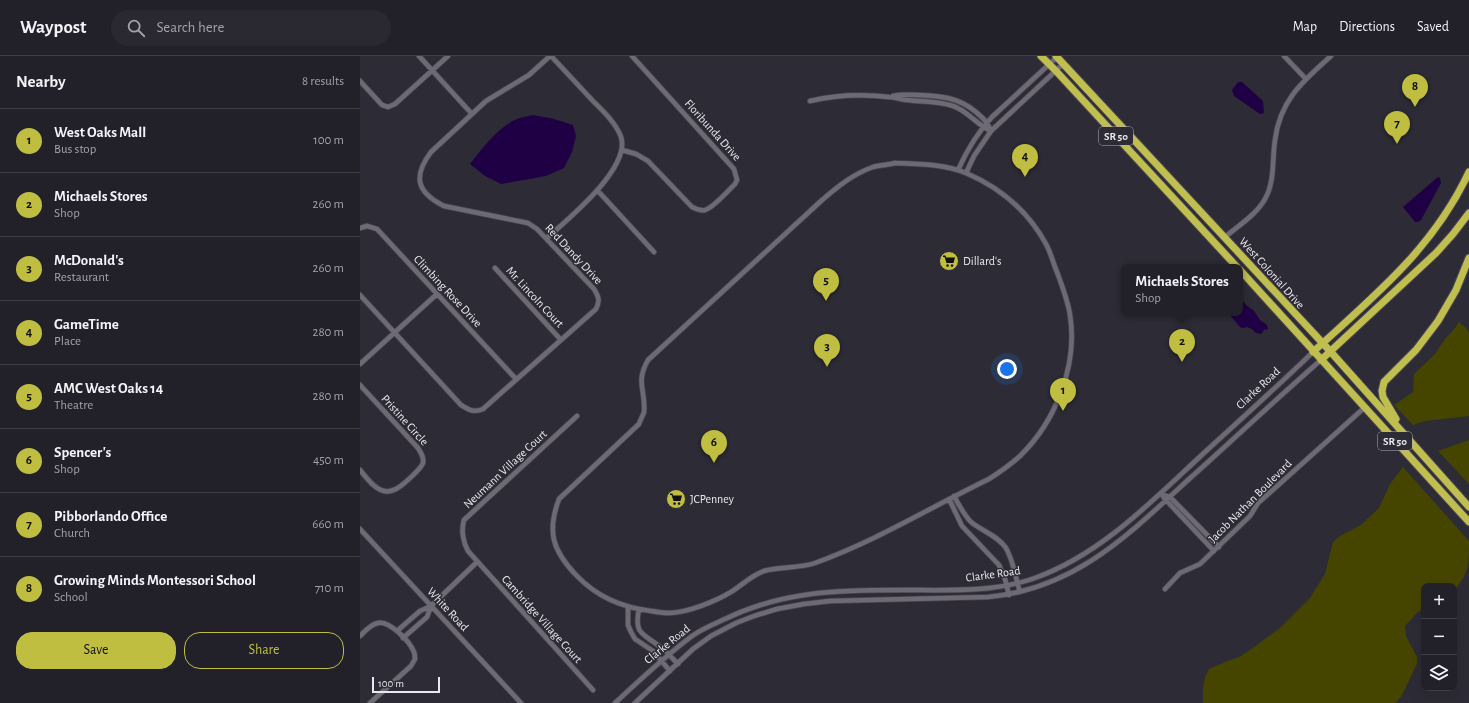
<!DOCTYPE html>
<html lang="en">
<head>
<meta charset="utf-8">
<style>
  body { margin:0; font-family:"Alegreya Sans",sans-serif; background:#2a2830; color:#f1f3f6 }
  .controls { position:absolute; right:12px; bottom:12px; display:grid; overflow:hidden; border-radius:8px; box-shadow:0 4px 16px #0002 }
  .controls button { width:36px; height:36px; display:grid; place-items:center; padding:0; border:0; border-bottom:1px solid #3f3e45; background:#222028; color:#f1f3f6; font:20px sans-serif }
  .scale { position:absolute; left:12px; bottom:10px; width:68px; box-sizing:border-box; padding-left:4px; border:2px solid #e9e7ef; border-top:0; font-size:11px; line-height:14px; white-space:nowrap; color:#e9e7ef; -webkit-text-stroke:3px #2d2b35; paint-order:stroke }
  .you { position:absolute; left:647px; top:313px; width:14px; height:14px; margin:-10px; border:3px solid #fff; border-radius:50%; background:#1a73e8; box-shadow:0 0 0 6px #1a73e833 }
  .badge { display:grid; place-items:center; width:26px; height:26px; border-radius:50%; background:#bfbe41; color:#111; font-size:13px; font-weight:700 }
  .pin { position:absolute; translate:-50% -33px; filter:drop-shadow(0 1px 2px #0008) }
  .pin::after { content:''; position:absolute; top:21px; width:14px; height:12px; background:inherit; clip-path:polygon(0 0,100% 0,50% 100%) }
  .popup { position:absolute; left:761px; top:208px; width:122px; height:52px; box-sizing:border-box; display:grid; place-content:center; border-radius:8px; background:#222028; filter:drop-shadow(0 1px 3px #0005); font-size:13px; white-space:nowrap; color:#a2a3a8 }
  .popup b { font-size:15px; color:#f1f3f6 }
  .popup::after { content:''; position:absolute; left:50%; top:100%; margin-left:-8px; border:8px solid transparent; border-top-color:#222028 }
  .list { margin:0; padding:0; list-style:none }
  h2 { display:flex; justify-content:space-between; align-items:center; height:52px; margin:0; padding:0 16px; font-size:17px }
  h2 small { font-size:13px; font-weight:400; color:#a2a3a8 }
  .list li { display:grid; grid-template-columns:26px 1fr auto; gap:12px; align-items:center; box-sizing:border-box; height:64px; padding:0 16px; border-top:1px solid #3f3e45 }
  .list b { display:block; font-size:15px; white-space:nowrap }
  .list p { margin:0; font-size:13px; white-space:nowrap; color:#a2a3a8 }
  .list em { font-size:13px; font-style:normal; color:#a2a3a8 }
  .actions { display:flex; gap:8px; padding:12px 16px }
  .actions a { flex:1; padding:9px 0; border:1px solid #bfbe41; border-radius:16px; text-align:center; font-size:14px; color:#bfbe41 }
  .actions .main { background:#bfbe41; color:#111 }
  .icon { flex:none; width:22px; height:22px; fill:none; stroke:currentColor; stroke-width:2; stroke-linecap:round; stroke-linejoin:round }
  .map { position:relative; flex:none; width:1109px; height:647px; overflow:hidden }
  header { display:flex; align-items:center; gap:24px; box-sizing:border-box; height:56px; padding:0 20px; background:#222028; border-bottom:1px solid #3f3e45 }
  header strong { font-size:19px }
  nav { display:flex; gap:22px; margin-inline-start:auto; font-size:14px }
  .search { width:280px; height:36px; background:#2a2830; display:flex; align-items:center; gap:10px; box-sizing:border-box; padding:0 14px; border-radius:22px; color:#a2a3a8; font-size:15px }
  main { display:flex }
  aside { flex:1; background:#222028 }
  .map>svg:first-child { display:block }
  .green { fill:#464500 }
  .water { fill:#1f0044 }
  .lines { fill:none; stroke-linecap:round; stroke-linejoin:round }
  .minor-casing { stroke:#49464f; stroke-width:6 }
  .highway-casing { stroke:#49464f; stroke-width:9 }
  .minor { stroke:#6d6a76; stroke-width:4.5 }
  .highway { stroke:#bfbe4e; stroke-width:7 }
  .labels { text-anchor:middle; stroke-width:3; stroke-linejoin:round; paint-order:stroke }
  .shield { fill:#2d2b35; stroke:#b1afb7; stroke-width:1 }
  .shield-label { font-size:11px; font-weight:bold; fill:#e9e7ef }
  .street-label { font-size:12px; fill:#e9e7ef; stroke:#2d2b35 }
  .poi-label { font-size:12px; fill:#e9e7ef; stroke:#2d2b35; text-anchor:start }
</style>
</head>
<body>
<header>
<strong>Waypost</strong>
<div class="search"><svg class="icon" aria-label="search" viewBox="0 0 24 24"><circle cx="10" cy="10" r="6"/><path d="M15 15l6 6"/></svg>Search here</div>
<nav><a>Map</a><a>Directions</a><a>Saved</a></nav>
</header>
<main>
<aside>
<h2>Nearby<small>8 results</small></h2>
<ul class="list">
<li><span class="badge">1</span><div><b>West Oaks Mall</b><p>Bus stop</p></div><em>100 m</em></li>
<li><span class="badge">2</span><div><b>Michaels Stores</b><p>Shop</p></div><em>260 m</em></li>
<li><span class="badge">3</span><div><b>McDonald's</b><p>Restaurant</p></div><em>260 m</em></li>
<li><span class="badge">4</span><div><b>GameTime</b><p>Place</p></div><em>280 m</em></li>
<li><span class="badge">5</span><div><b>AMC West Oaks 14</b><p>Theatre</p></div><em>280 m</em></li>
<li><span class="badge">6</span><div><b>Spencer's</b><p>Shop</p></div><em>450 m</em></li>
<li><span class="badge">7</span><div><b>Pibborlando Office</b><p>Church</p></div><em>660 m</em></li>
<li><span class="badge">8</span><div><b>Growing Minds Montessori School</b><p>School</p></div><em>710 m</em></li>
</ul>
<div class="actions"><a class="main">Save</a><a>Share</a></div>
</aside>
<div class="map">
<svg width="1109" height="647" viewBox="0 0 1109 647">
  <rect width="100%" height="100%" fill="#2d2b35"/>
  <path class="green" d="M1099,266L1106,272L1109,277V360L1065,365L1053,369L1034,349L1053,336L1054,318L1075,298L1085,283L1095,272Z
    M1109,384V428L1078,395Z
    M1043,411L1109,485C1109,510 1109,516 1094,535V530H1064V553L1058,556L1045,570L1046,580L1057,601V608L1041,641L1035,647H843V633L845,621L849,613L865,606L879,601L890,594L920,572L950,542L965,518L973,486L980,480L1001,469L1019,452L1030,428Z"/>
  <path class="water" d="M878,26H882L903,45L904,57L900,58L874,40L872,34Z
    M173,59L194,63L213,69L216,80L212,96L204,112L186,120L141,128L125,120L110,108C122,93 139,70 157,63C162,61 168,60 173,59Z
    M1078,121L1080,122L1081,127L1061,164L1058,166H1055L1043,151Z
    M880,240L886,249L894,255L900,264L907,269L908,273L904,274L901,278L896,277L892,273L887,271L883,272L880,271L868,257H880Z"/>
  <g class="lines">
    <defs>
      <path id="minor" d="M59,0L112,58
        M924,0L946,23
        M0,25L22,49L28,51L35,48L88,0
        M533,40C541,38 549,39 558,39C580,40 598,41 616,56C624,63 627,65 631,75
        M450,45C475,39 504,38 529,41C536,41 541,44 547,44C563,46 578,45 593,50C608,55 617,69 631,75
        M262,94L276,98L288,105L332,151C336,153 340,155 345,154C353,152 368,135 375,128L377,124L374,113L272,0
        M535,107C558,108 585,108 606,117C641,132 668,155 686,188C691,197 693,207 697,216C702,230 708,245 710,259C718,309 696,365 660,400C650,409 640,416 629,423C571,451 516,485 455,507C438,513 421,510 404,515C392,519 382,529 371,536C356,545 327,557 309,557C303,557 297,556 291,555C261,551 237,541 216,519C192,494 187,475 199,443L279,368C280,364 283,360 284,356C286,334 275,327 288,304L461,145C477,131 493,118 513,111C520,109 528,109 535,107Z
        M598,114C607,94 617,77 632,61L697,1
        M606,117L614,100L631,75L703,8
        M238,135L294,196
        M0,172L7,170L17,173L156,323
        M865,181C878,170 896,159 905,143C915,126 912,103 915,84C920,44 943,25 971,0
        M187,182C208,163 271,112 261,81C256,67 243,55 233,45C219,30 205,15 191,0
        M135,212L201,284
        M0,239L101,349C109,354 114,357 123,353L236,253C240,245 239,241 234,233L177,173L168,167L84,150C56,136 53,120 71,96L126,45L169,19L190,0
        M0,308L77,238
        M0,329L58,392C61,397 64,401 63,407C61,413 42,430 36,433C32,435 28,436 24,435C14,433 6,421 0,414
        M217,360L104,464C101,474 103,486 108,495L233,634
        M800,438L810,441L859,491
        M594,440C599,449 604,459 611,466C622,475 638,480 646,492C654,506 655,521 660,536
        M804,442L854,495
        M589,443L602,470L639,509L645,523L649,539
        M0,473L161,647
        M805,533L820,517L840,508L890,460L898,447L906,440L1004,352
        M268,551V569L271,576L275,583L293,595L310,615
        M279,553C274,578 282,577 299,590C306,595 312,602 318,608
        M37,575L60,555L71,550L117,506
        M0,580C5,575 11,568 18,567C29,564 49,585 53,594C55,597 55,601 55,603L51,610L10,647
        M43,582L67,561L71,550
        M255,647C280,624 305,600 332,580C342,573 354,568 365,563C423,535 478,534 541,534C585,534 633,537 675,522C742,498 794,443 845,396C881,363 918,330 953,296
        M275,647L333,593L351,580L376,567L394,560L417,553L444,548L470,545L628,541C715,533 768,479 828,424C873,384 916,343 961,304"/>
      <path id="highway" d="M681,0L696,15L877,211
        M696,0L970,295L1109,451
        M880,214L1109,466
        M953,296C1014,240 1073,193 1109,116
        M961,304L1076,197L1093,178L1109,157
        M1036,363L1023,341L1022,335L1024,326L1056,294L1078,265L1096,234L1109,202"/>
    </defs>
    <use href="#minor" class="minor-casing"/>
    <use href="#highway" class="highway-casing"/>
    <use href="#minor" class="minor"/>
    <use href="#highway" class="highway"/>
  </g>
  <defs>
    <symbol id="supermarket-disc" viewBox="-11 -11 22 22"><circle r="9.5" fill="#bfbe41" stroke="#2d2b35"/><path d="M-6-5.5h2.5l.6 2H6L4.5 2H-2.5L-4.4-4H-6ZM-1.5 3.2a1.3 1.3 0 1 0 .1 0ZM3 3.2a1.3 1.3 0 1 0 .1 0Z" fill="#111"/></symbol>
  </defs>
  <g fill-rule="evenodd">
    <use href="#supermarket-disc" x="578" y="194" width="22" height="22"/>
    <use href="#supermarket-disc" x="305" y="432" width="22" height="22"/>
  </g>
  <g class="labels">
    <g class="shield">
      <rect x="739" y="71" width="34" height="18" rx="3"/>
      <rect x="1018" y="376" width="34" height="18" rx="3"/>
    </g>
    <g class="shield-label">
      <text x="756" y="84">SR 50</text>
      <text x="1035" y="389">SR 50</text>
    </g>
    <g class="street-label">
      <text transform="translate(353 74) rotate(48)" y="4">Floribunda Drive</text>
      <text transform="translate(214 198) rotate(47)" y="4">Red Dandy Drive</text>
      <text transform="translate(912 217) rotate(48)" y="4">West Colonial Drive</text>
      <text transform="translate(88 235) rotate(47)" y="4">Climbing Rose Drive</text>
      <text transform="translate(175 241) rotate(47)" y="4">Mr. Lincoln Court</text>
      <text transform="translate(898 332) rotate(-43)" y="4">Clarke Road</text>
      <text transform="translate(45 364) rotate(48)" y="4">Pristine Circle</text>
      <text transform="translate(145 413) rotate(-43)" y="4">Neumann Village Court</text>
      <text transform="translate(890 445) rotate(-45)" y="4">Jacob Nathan Boulevard</text>
      <text transform="translate(633 518) rotate(-8)" y="4">Clarke Road</text>
      <text transform="translate(88 553) rotate(47)" y="4">White Road</text>
      <text transform="translate(182 563) rotate(48)" y="4">Cambridge Village Court</text>
      <text transform="translate(307 588) rotate(-39)" y="4">Clarke Road</text>
    </g>
    <g class="poi-label">
      <text x="603" y="209">Dillard's</text>
      <text x="330" y="447">JCPenney</text>
    </g>
  </g>
</svg>
<div class="controls">
<button>+</button>
<button>−</button>
<button><svg class="icon" aria-label="layers" viewBox="0 0 24 24"><path d="M12 4l9 5-9 5-9-5zM3 14l9 5 9-5"/></svg></button>
</div>
<div class="scale">100 m</div>
<div class="you"></div>
<div class="pin badge" style="left:703px;top:355px">1</div>
<div class="pin badge" style="left:822px;top:306px">2</div>
<div class="popup"><b>Michaels Stores</b>Shop</div>
<div class="pin badge" style="left:467px;top:311px">3</div>
<div class="pin badge" style="left:665px;top:121px">4</div>
<div class="pin badge" style="left:466px;top:245px">5</div>
<div class="pin badge" style="left:354px;top:407px">6</div>
<div class="pin badge" style="left:1037px;top:88px">7</div>
<div class="pin badge" style="left:1055px;top:51px">8</div>
</div>
</main>
</body>
</html>
